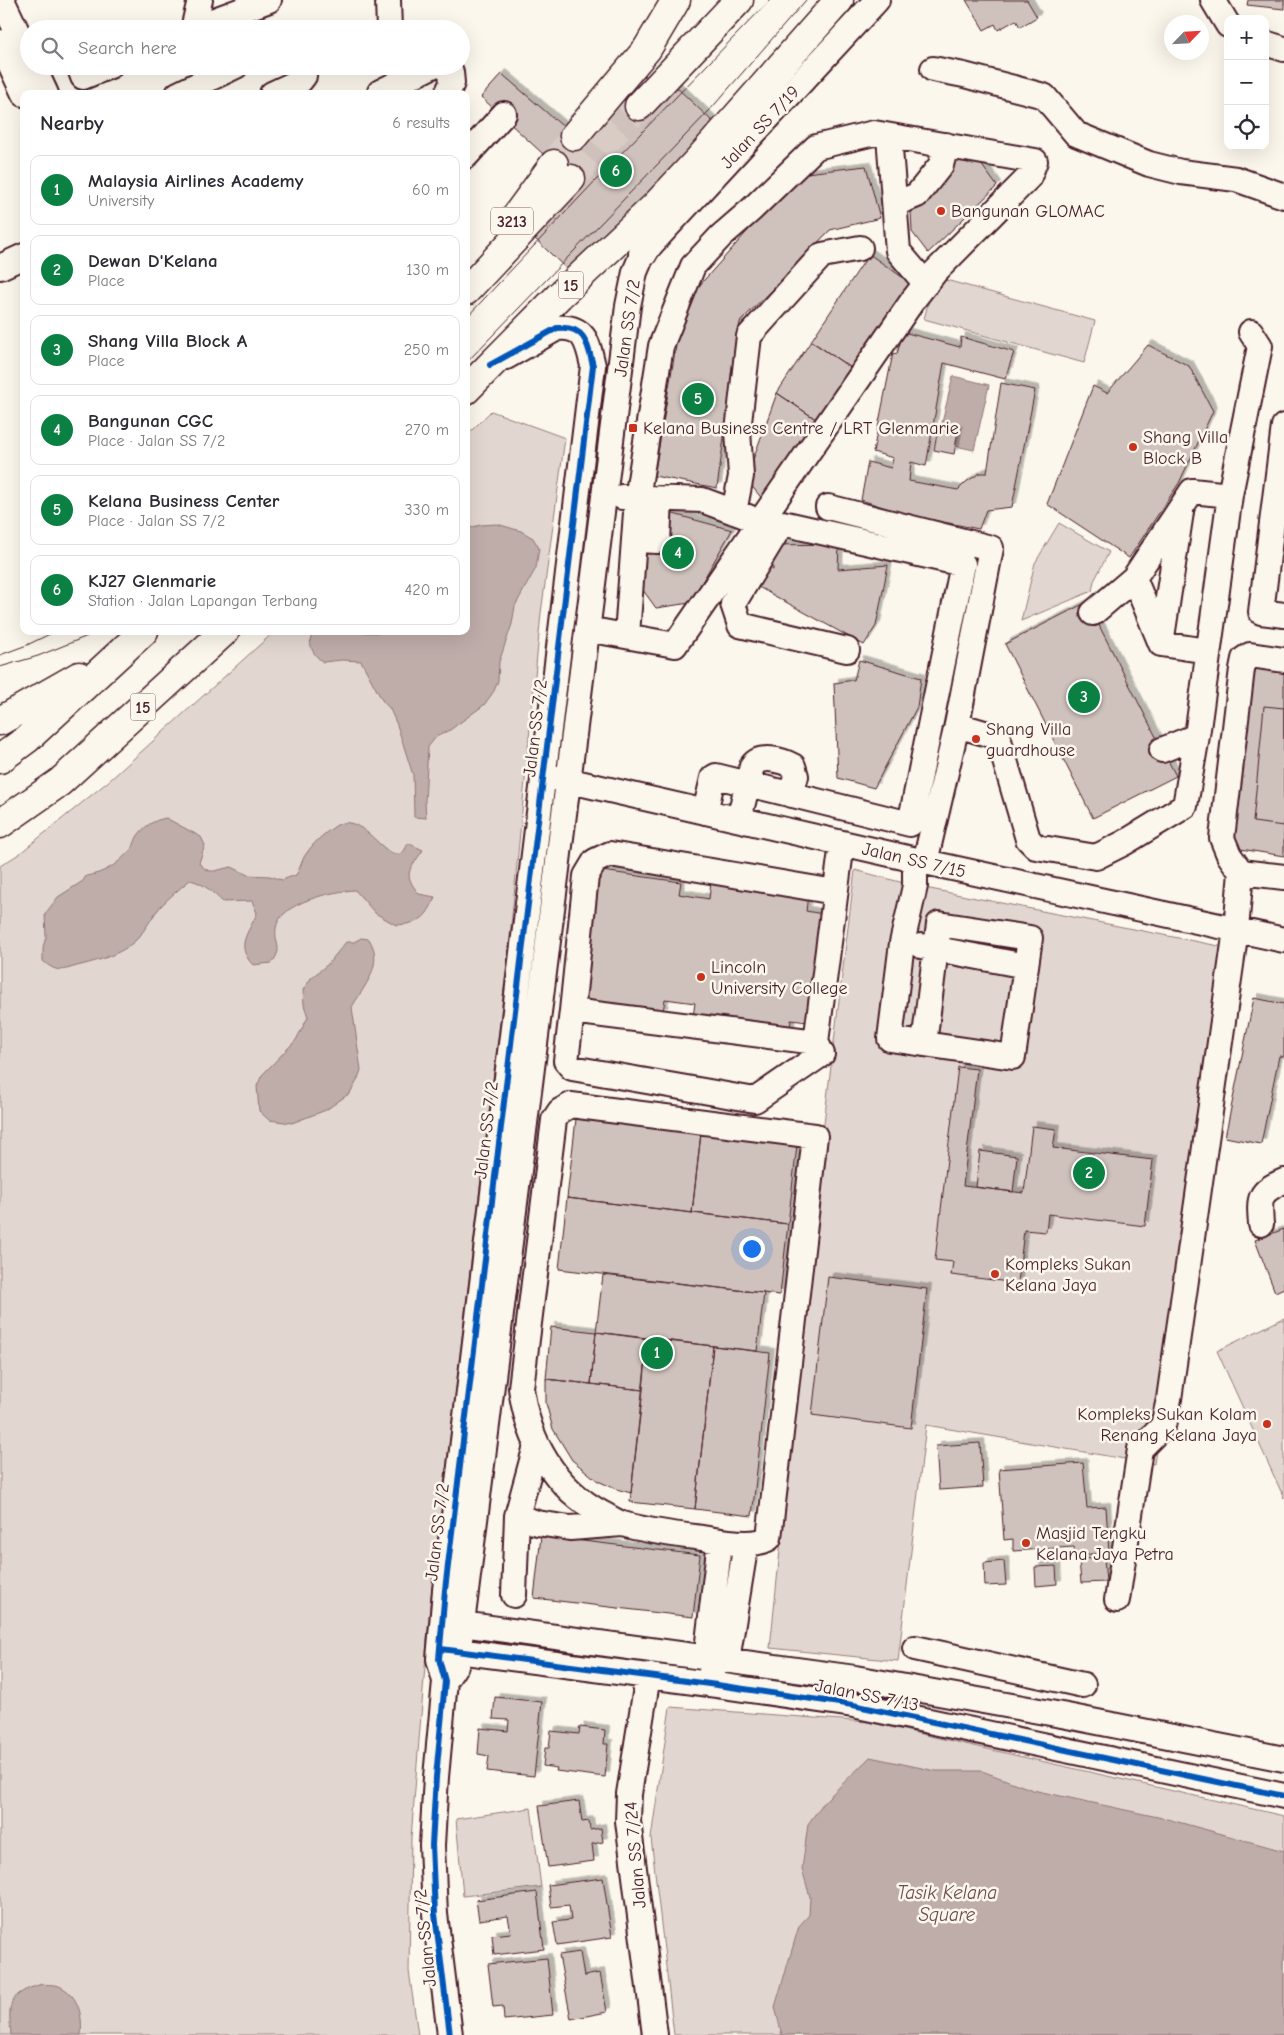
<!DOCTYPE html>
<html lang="en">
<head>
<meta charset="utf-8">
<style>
  body { margin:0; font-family:"Comic Neue",sans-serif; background:#f2f2f3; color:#2b2b33 }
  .controls { position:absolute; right:15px; top:15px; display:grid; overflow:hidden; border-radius:10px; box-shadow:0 5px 20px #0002 }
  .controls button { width:45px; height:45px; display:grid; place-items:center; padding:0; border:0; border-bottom:1px solid #e1e1e2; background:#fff; color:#2b2b33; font:25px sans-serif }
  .compass { position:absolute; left:1164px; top:15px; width:45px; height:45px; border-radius:50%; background:#fff; box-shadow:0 5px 20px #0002; rotate:65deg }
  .you { position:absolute; left:751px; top:1248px; width:18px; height:18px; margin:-12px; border:4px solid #fff; border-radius:50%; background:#1a73e8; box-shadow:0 0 0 8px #1a73e833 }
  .badge { display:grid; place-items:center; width:32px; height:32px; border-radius:50%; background:#0b8043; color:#fff; font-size:16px; font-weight:700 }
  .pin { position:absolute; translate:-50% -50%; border:2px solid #fff; box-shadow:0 1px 5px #0006 }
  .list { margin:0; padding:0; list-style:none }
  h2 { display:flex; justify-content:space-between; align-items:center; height:65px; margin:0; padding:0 20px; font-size:21px }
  h2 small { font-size:16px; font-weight:400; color:#7c7c81 }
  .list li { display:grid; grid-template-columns:32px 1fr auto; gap:15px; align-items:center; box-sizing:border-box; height:70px; margin:0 10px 10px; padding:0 10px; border:1px solid #e1e1e2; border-radius:10px }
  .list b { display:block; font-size:19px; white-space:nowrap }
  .list p { margin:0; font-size:16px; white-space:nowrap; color:#7c7c81 }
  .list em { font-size:16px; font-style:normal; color:#7c7c81 }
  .icon { flex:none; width:28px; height:28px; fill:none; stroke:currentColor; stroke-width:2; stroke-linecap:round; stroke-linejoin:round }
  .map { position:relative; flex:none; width:1284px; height:2035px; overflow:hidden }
  .search { position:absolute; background:#fff; box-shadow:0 5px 20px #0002; left:20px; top:20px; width:450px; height:55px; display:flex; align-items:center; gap:12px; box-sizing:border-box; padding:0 18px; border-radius:28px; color:#7c7c81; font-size:19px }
  .panel { position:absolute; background:#fff; box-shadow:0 5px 20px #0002; left:20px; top:90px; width:450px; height:545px; border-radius:10px }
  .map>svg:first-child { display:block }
  .green { fill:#e2d7d0; stroke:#967b7e }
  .water { fill:#bfadaa; stroke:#907477 }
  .building { fill:#cfc2bc; stroke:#4a1f2b; filter:url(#shadow) }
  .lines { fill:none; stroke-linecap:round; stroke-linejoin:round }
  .major-tunnel { stroke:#d8ccc5; stroke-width:28; stroke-dasharray:28 14; stroke-linecap:butt }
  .minor-casing { stroke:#4a1f2b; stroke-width:28 }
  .major-casing { stroke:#4a1f2b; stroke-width:31 }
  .minor { stroke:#fbf7ec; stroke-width:24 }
  .major { stroke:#fbf7ec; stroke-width:28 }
  .tram { stroke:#4a1f2b; stroke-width:1 }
  .cycleway-casing { stroke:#fbf7ec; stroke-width:9 }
  .cycleway { stroke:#0057b8; stroke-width:6 }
  .poi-dot { fill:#c8321e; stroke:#fbf7ec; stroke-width:2 }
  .labels { text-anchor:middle; stroke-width:5; stroke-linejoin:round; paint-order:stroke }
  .shield { fill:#fbf7ec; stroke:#7f6065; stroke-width:1 }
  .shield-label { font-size:16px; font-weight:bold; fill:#4a1f2b }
  .street-label { font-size:18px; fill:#4a1f2b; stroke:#fbf7ec }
  .poi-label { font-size:18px; fill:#4a1f2b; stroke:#fbf7ec; text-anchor:start }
  .water-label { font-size:19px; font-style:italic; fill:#6d4a51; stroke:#fbf7ec }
</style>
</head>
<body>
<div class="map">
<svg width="1284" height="2035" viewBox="0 0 1284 2035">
  <defs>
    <filter id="shadow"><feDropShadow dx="4.5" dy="-4.5" stdDeviation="0" flood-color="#0004"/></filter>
  </defs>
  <rect width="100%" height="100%" fill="#fbf7ec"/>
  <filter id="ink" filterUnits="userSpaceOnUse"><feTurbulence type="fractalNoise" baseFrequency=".02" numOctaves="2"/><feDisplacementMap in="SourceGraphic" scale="10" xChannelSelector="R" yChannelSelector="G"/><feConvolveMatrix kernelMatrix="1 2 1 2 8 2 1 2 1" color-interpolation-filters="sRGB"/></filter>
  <g filter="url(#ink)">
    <path class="green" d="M935,277L1095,321L1084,363L924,319Z
      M491,411L565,438L541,613L509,947L430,1605L411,1838L409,1971L418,2035H0V866L19,854L110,780L275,631H466V436Z
      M1059,523L1109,552L1094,581L1092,591L1021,621L1035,563Z
      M855,870L915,886L1224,947L1203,1117L1154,1464L926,1425L898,1661L770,1648L824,1123Z
      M1284,1318V1498L1217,1351Z
      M670,1707L868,1722L1284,1816V2035H674L651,1838Z
      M531,1808L541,1887L463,1896L456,1819Z"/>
    <path class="water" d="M953,376L989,385L974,450L955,446L958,431L941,427Z
      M497,524L521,531L533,538L539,548L536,568L515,606L512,624L499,662L498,681L494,691L484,705L450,730L436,737L428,747L425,801L426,818L414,817L413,775L397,725L390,709L382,700L361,661L342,660L323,662C312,654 307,644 313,631L379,633L385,631H466V529L480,525Z
      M166,818L201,837L205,845L199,863C211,877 216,869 232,867L248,875L270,876L282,880L296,875C300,869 301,863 304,857C312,844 324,833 337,825C367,809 394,882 408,843L423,850C411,869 401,872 419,894L435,897C427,919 418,924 396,925L375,913L355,890C334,891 280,902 276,928C274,946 284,946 272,963L253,965C234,945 249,933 257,913L252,901L223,902C213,893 204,883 190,880C180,888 170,897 161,906C153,915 147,927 139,937C125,953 101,960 81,965C64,969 59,975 43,961V947L46,937L45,914L58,897L83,881L86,876C106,873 119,863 132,848C135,844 135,840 137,837C144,826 154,820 166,818Z
      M361,938L369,939C385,964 364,986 352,1007L361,1070L357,1081L350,1093L326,1110L292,1123L269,1120L259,1111L257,1086L262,1075L296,1040L308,1017L304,1005L303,990L311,978L328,964L346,942H354Z
      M870,1757L936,1771H982L1033,1790L1167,1819L1284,1851V2035H782L775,2007L799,1926L809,1915L810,1897L802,1869L808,1824L824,1802Z
      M42,1984C48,1985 56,1984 61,1987C79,1996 83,2017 81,2035H11C8,2003 8,1994 42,1984Z"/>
    <path class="building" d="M966,0H1027L1037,17L1020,27L1016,20L998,30L995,24L984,30Z
      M1248,0H1284V9L1247,5Z
      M502,74L574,136L619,89L639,106L671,82L714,123L572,274L530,234L554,164L481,97Z
      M973,153L997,186L928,253L912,232L910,189L932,158Z
      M866,166L880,218L830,230L740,322L717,488L654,476L683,304L798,174Z
      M869,254L915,286L857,372L811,341Z
      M903,332L960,347L961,337L1014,352L1005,379L944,363L926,466L911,462L909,481L958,490L966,482L980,473H987L1001,383L1035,390L1012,507L986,510L979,529L908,515L861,500L868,462L891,468L893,458L873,452L893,353L897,354Z
      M811,341L857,372L823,424L777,393Z
      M1148,345L1189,366L1213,411L1179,483L1129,558L1047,504L1093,386L1107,393Z
      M777,393L823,424L768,506L746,479Z
      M938,428L958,431L954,454L934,450Z
      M666,512L732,530L690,603L656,608L632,575Z
      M839,544L838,569L888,565L876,626L864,645L753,584L766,567L773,570L772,545Z
      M1087,602L1176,776L1093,818L1005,644Z
      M859,660L921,678L917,707L874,788L838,778L834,683L854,680Z
      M1255,662L1284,666V856L1228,847Z
      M1264,706L1284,708V826L1253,822Z
      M595,870L681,882L679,894L709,899L711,881L808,895L806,911L823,914L808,1022L791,1020L790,1030L693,1017L695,1003L665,999L663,1012L578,1000Z
      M1254,998L1284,1004V1057L1279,1056L1261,1144L1225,1137Z
      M958,1067L977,1069L963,1186L1024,1193L1032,1126L1056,1129L1053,1148L1153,1160L1145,1226L1048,1214L1046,1232L1024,1230L1018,1283L951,1275L953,1262L935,1260Z
      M576,1119L701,1133L692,1213L567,1198Z
      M701,1133L797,1145L788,1224L692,1213Z
      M980,1151L1017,1156L1013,1192L976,1187Z
      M567,1198L788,1224L780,1295L559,1269Z
      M1284,1229V1288L1275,1292L1255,1240Z
      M603,1275L764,1293L757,1351L596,1332Z
      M828,1277L927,1289L911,1428L812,1415Z
      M551,1327L596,1332L591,1384L546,1379Z
      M596,1332L648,1339L643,1390L591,1384Z
      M648,1339L713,1346L695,1509L630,1502Z
      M713,1346L770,1353L752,1516L695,1509Z
      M546,1379L643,1390L631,1493L616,1489L598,1481L572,1460L553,1429L546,1403Z
      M980,1443L983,1487L939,1490L936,1446Z
      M1083,1463L1087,1508L1106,1507L1109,1553L1075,1555L1074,1547L1013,1551V1539L1004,1540L999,1469Z
      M541,1536L700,1555L693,1617L534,1598Z
      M1104,1558L1106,1582L1081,1583L1079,1559Z
      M1004,1561L1006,1585L985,1586L984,1563Z
      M1056,1566L1057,1584L1036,1586L1035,1567Z
      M495,1697L542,1702L534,1776L487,1771L489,1756L478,1754L480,1728L508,1731L509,1720L493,1719Z
      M580,1727L605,1730L604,1744H608L605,1777L556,1771L557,1768L543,1766L545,1748H549L551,1731L579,1734Z
      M579,1801L582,1822L589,1821L590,1830L601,1828L603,1842L592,1844L594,1861L548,1867L539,1806Z
      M603,1878L612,1937L557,1945L553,1922L571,1920L569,1905L551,1907L548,1885Z
      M537,1892L544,1949L494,1955L492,1935L511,1933L508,1916L479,1920L476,1900Z
      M580,1952L584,1976L600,1973L607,2012L571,2019L559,1955Z
      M547,1958L553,2015L504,2020L503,2006L493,2007L488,1964Z"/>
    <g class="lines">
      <path class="major-tunnel" d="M554,164L574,136
        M571,179L639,106"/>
      <defs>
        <path id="minor" d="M2,0L29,57
          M388,0L389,29
          M1213,0L1228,25
          M193,28L269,0
          M193,29L200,0
          M0,42L24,94
          M1265,43L1284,49
          M33,66L46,94
          M79,66L83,77L110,66
          M445,66L451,72L452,83L447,94
          M933,69L964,75L1044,96L1076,134L1149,164L1181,172L1236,179L1284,196
          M380,92L432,66
          M178,94L236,66
          M272,94L300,81L304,76L301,66
          M889,136L898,251L926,284
          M466,156L504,114
          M895,204L917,195L941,165L946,145
          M0,267L24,256
          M1284,426L1261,612L1284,615
          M622,497L702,500L748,517
          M828,507L991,548L957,725L925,862
          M734,512L741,476L738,431L749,336L822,255L860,248
          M634,540L658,541L660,499
          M1134,578L1161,644L1208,651
          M1093,613L1134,578L1192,491L1230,495
          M587,629L675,645L913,300L935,272L1029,177L1035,161L874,133L816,147L751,210L721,236L693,266L661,346L637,499L627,635
          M1161,644L1181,512
          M957,725L998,737L1028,839L1036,847L1096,857L1124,843L1185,806L1197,736L1230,495L1260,346L1251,332
          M1162,750L1197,736
          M553,777L925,862L1284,940
          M705,812L713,778L716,776L910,824L963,564L782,523L733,604L740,625L847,650
          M739,819L752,766C760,754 782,760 793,766L796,776L791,795
          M915,860V886L902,943L890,1039L1013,1057L1030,938L939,924L924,1044
          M1241,872L1284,877
          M835,892L610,854L595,861L586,876L572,1011L816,1042L842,843
          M921,946L1026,966
          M572,1011L566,1061L572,1068L755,1100L822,1054L816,1042
          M571,1105L815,1136L769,1538C754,1548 720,1541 702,1538C679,1535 645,1531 623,1524C616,1522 609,1517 603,1514C554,1488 528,1441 521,1388L554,1120L560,1111Z
          M1261,1224C1259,1198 1258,1192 1284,1181
          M517,1516L537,1523L570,1528L622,1524
          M514,1595L517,1516L536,1446
          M1117,1600L1140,1449L1163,1426L1169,1399L1236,930L1241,872L1229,855L1222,838L1242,669L1244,659L1250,655L1284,660
          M447,1622L855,1678L1067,1716L1284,1759
          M915,1648L1083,1685
          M442,1649L717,1685L853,1705L1284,1796
          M727,1660L746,1543
          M713,1673L708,1658V1642L720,1541
          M648,1675L629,1794L628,1821L655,2035
          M445,1681L457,1663L628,306L635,272L643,253L877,0
          M450,2035L435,1914L432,1845L436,1777L445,1681L439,1659L445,1590L593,366C588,344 585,325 557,328L506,357"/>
        <path id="major" d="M639,106L739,0
          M574,136L647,49L676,0
          M513,220L554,164
          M643,253L674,201
          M466,291L571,179
          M466,390L559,296L654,207L699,159L839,0
          M0,721L79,676
          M0,759L27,739L144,631
          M0,824L60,782L225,631"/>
      </defs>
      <use href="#minor" class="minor-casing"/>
      <use href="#major" class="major-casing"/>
      <use href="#minor" class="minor"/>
      <use href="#major" class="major"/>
      <path class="tram" d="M466,318L612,163L770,0
        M466,363L709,111L806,0
        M0,655L27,645L56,631
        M0,667L38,656L100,631"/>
      <defs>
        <path id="cycleway" d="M441,1649L717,1685L853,1705L1284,1796
          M450,2035L435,1914L432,1845L436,1777L445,1681L439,1659L445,1590L593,366C588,344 585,325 557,328L490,365"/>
      </defs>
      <use href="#cycleway" class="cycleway-casing"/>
      <use href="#cycleway" class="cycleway"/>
    </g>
  </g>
  <g class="poi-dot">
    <circle cx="941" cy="211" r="5"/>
    <rect x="628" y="423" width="10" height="10" rx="2.5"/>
    <circle cx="1133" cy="447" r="5"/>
    <circle cx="976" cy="739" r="5"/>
    <circle cx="701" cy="977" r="5"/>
    <circle cx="995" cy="1274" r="5"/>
    <circle cx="1267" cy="1424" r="5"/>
    <circle cx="1026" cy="1543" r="5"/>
  </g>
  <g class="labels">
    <g class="shield">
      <rect x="491" y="207.5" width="42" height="27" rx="4"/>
      <rect x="558.5" y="271.5" width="25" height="27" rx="4"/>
      <rect x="130.5" y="693.5" width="25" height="27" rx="4"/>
    </g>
    <g class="shield-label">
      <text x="512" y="227">3213</text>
      <text x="571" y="291">15</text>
      <text x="143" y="713">15</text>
    </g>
    <g class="street-label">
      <text transform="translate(760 127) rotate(-47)" y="6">Jalan SS 7/19</text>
      <text transform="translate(627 328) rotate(-82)" y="6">Jalan SS 7/2</text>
      <text transform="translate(535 728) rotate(-83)" y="6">Jalan SS 7/2</text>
      <text transform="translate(914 860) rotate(13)" y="6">Jalan SS 7/15</text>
      <text transform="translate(486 1130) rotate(-83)" y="6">Jalan SS 7/2</text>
      <text transform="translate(437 1532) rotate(-83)" y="6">Jalan SS 7/2</text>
      <text transform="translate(867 1695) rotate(11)" y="6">Jalan SS 7/13</text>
      <text transform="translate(635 1855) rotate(-95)" y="6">Jalan SS 7/24</text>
      <text transform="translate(425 1938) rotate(-96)" y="6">Jalan SS 7/2</text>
    </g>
    <g class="poi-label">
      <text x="951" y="217">Bangunan GLOMAC</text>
      <text x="643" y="434">Kelana Business Centre / LRT Glenmarie</text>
      <text x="1143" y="443">Shang Villa<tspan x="1143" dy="21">Block B</tspan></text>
      <text x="986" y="735">Shang Villa<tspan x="986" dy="21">guardhouse</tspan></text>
      <text x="711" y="973">Lincoln<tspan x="711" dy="21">University College</tspan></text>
      <text x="1005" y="1270">Kompleks Sukan<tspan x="1005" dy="21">Kelana Jaya</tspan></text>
      <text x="1257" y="1420" text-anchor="end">Kompleks Sukan Kolam<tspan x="1257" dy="21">Renang Kelana Jaya</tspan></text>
      <text x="1036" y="1539">Masjid Tengku<tspan x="1036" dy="21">Kelana Jaya Petra</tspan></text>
    </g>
    <g class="water-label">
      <text x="947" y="1899">Tasik Kelana<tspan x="947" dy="22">Square</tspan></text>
    </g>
  </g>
</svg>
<div class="controls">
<button>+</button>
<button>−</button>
<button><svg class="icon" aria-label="locate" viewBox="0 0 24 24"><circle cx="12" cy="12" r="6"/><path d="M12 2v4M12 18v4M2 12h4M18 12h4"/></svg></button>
</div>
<svg class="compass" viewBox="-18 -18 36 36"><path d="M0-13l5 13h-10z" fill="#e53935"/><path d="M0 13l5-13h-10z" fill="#7c7c81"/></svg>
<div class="you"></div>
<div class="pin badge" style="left:657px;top:1353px">1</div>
<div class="pin badge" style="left:1089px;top:1173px">2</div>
<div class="pin badge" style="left:1084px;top:697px">3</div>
<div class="pin badge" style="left:678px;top:553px">4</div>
<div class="pin badge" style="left:698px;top:399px">5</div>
<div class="pin badge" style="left:616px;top:171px">6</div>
<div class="search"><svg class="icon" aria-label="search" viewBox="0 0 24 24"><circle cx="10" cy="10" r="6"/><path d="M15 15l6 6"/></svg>Search here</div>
<section class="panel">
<h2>Nearby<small>6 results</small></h2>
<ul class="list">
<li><span class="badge">1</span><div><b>Malaysia Airlines Academy</b><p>University</p></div><em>60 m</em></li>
<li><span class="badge">2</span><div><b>Dewan D'Kelana</b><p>Place</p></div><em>130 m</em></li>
<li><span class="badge">3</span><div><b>Shang Villa Block A</b><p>Place</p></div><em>250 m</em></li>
<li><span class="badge">4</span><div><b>Bangunan CGC</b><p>Place · Jalan SS 7/2</p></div><em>270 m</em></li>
<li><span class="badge">5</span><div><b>Kelana Business Center</b><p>Place · Jalan SS 7/2</p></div><em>330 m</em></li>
<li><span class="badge">6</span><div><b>KJ27 Glenmarie</b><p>Station · Jalan Lapangan Terbang</p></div><em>420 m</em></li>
</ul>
</section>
</div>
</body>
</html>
